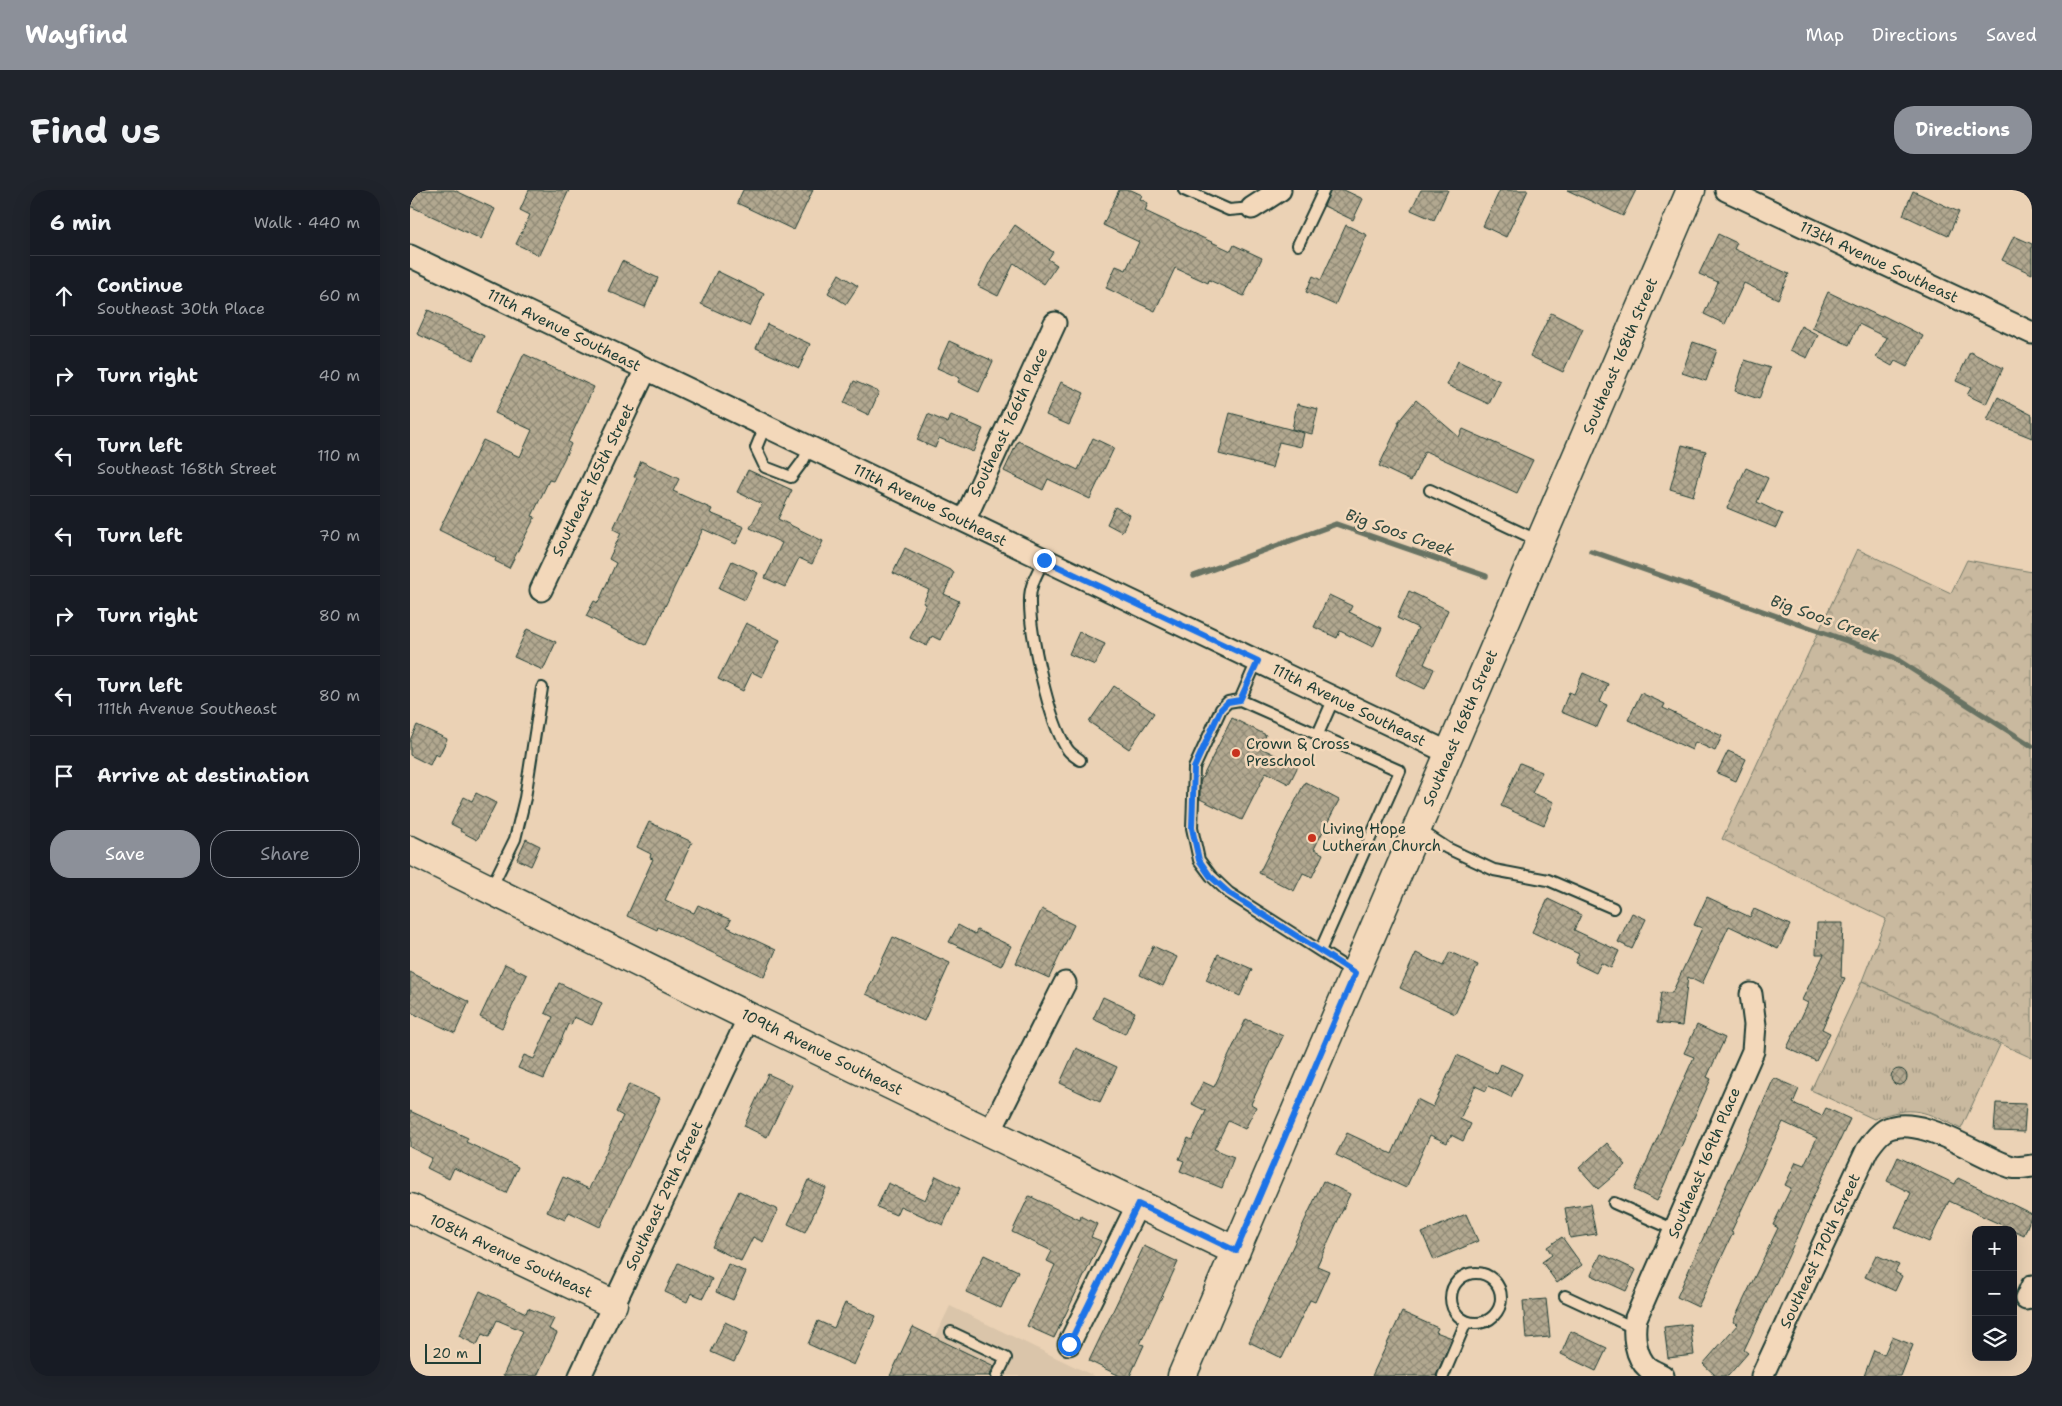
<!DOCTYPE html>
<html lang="en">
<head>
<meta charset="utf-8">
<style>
  body { margin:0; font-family:"Shantell Sans",sans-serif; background:#20242c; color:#f1f3f6 }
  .controls { position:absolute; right:15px; bottom:15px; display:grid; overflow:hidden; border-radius:10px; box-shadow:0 5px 20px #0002 }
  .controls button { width:45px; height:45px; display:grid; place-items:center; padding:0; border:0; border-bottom:1px solid #363941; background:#171b24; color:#f1f3f6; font:25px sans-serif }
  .scale { position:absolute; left:15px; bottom:12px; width:56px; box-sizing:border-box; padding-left:5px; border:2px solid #1f3d34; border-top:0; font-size:14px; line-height:18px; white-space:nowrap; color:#1f3d34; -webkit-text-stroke:4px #f3d8ba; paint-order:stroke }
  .stop { position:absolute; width:15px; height:15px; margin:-11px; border:4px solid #1a73e8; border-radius:50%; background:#fff }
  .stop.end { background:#1a73e8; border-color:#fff; box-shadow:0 1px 5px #0008 }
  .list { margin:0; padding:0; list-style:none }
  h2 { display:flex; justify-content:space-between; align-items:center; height:65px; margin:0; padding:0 20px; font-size:21px }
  h2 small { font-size:16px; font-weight:400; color:#9ea1a6 }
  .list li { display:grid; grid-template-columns:32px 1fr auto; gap:15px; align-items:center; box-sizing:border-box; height:80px; padding:0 20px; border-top:1px solid #363941 }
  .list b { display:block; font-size:19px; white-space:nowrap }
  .list p { margin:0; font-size:16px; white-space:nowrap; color:#9ea1a6 }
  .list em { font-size:16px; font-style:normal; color:#9ea1a6 }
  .actions { display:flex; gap:10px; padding:15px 20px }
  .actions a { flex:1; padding:11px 0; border:1px solid #8c9099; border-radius:20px; text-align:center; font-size:18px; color:#8c9099 }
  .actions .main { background:#8c9099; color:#fff }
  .icon { flex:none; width:28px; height:28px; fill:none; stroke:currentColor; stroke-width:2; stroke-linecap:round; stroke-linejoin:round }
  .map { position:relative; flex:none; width:1622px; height:1186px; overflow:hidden; border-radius:20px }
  header { display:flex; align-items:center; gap:30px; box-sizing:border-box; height:70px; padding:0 25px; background:#8c9099; color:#fff }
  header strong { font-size:24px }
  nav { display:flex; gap:28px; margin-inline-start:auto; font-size:18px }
  .intro { display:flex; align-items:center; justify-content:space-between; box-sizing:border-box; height:120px; padding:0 30px }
  h1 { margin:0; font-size:35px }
  .button { padding:12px 22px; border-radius:20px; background:#8c9099; color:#fff; font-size:18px; font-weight:700 }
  main { display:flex; gap:30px; padding:0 30px }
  aside { flex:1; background:#171b24; border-radius:20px; box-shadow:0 5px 20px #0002 }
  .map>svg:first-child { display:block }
  .built { fill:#dac5aa }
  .forest { fill:url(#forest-crowns); stroke:#747b6a }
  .park { fill:url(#park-tufts); stroke:#747b6a }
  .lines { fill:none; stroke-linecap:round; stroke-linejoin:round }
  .stream { stroke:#687363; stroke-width:5.5 }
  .building { fill:url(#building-cross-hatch); stroke:#1f3d34 }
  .lane-casing { stroke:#1f3d34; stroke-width:14 }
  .street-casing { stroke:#1f3d34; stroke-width:25 }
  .secondary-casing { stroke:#1f3d34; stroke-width:31 }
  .lane { stroke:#f3d8ba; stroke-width:10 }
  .street { stroke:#f3d8ba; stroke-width:21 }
  .secondary { stroke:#f3d8ba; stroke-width:28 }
  .route { stroke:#1a73e8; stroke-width:6 }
  .poi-dot { fill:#c8321e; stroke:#f3d8ba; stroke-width:2 }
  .labels { text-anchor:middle; stroke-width:5; stroke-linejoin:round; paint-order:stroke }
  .street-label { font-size:15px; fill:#1f3d34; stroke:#f3d8ba }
  .poi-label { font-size:15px; fill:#1f3d34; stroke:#f3d8ba; text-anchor:start }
  .water-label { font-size:16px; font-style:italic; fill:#314a40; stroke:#f3d8ba }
</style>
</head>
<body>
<header>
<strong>Wayfind</strong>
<nav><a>Map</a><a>Directions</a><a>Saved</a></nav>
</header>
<div class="intro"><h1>Find us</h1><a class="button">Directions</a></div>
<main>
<aside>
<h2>6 min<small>Walk · 440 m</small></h2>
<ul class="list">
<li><svg class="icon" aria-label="ahead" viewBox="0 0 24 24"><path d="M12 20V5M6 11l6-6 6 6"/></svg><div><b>Continue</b><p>Southeast 30th Place</p></div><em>60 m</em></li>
<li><svg class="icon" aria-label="right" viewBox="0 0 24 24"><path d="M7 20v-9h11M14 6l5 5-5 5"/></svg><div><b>Turn right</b></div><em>40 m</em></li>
<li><svg class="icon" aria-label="left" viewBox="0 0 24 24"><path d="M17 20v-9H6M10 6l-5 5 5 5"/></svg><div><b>Turn left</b><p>Southeast 168th Street</p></div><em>110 m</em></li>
<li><svg class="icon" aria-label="left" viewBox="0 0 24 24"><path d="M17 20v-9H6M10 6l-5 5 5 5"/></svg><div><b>Turn left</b></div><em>70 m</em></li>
<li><svg class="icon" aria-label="right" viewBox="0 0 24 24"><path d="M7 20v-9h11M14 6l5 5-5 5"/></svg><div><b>Turn right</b></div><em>80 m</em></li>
<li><svg class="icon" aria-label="left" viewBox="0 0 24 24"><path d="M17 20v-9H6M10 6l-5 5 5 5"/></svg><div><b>Turn left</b><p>111th Avenue Southeast</p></div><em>80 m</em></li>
<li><svg class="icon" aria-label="arrive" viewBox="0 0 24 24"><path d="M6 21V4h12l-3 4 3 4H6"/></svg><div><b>Arrive at destination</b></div></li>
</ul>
<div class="actions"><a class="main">Save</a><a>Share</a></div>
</aside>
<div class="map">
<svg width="1622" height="1186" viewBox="0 0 1622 1186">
  <defs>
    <pattern id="forest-crowns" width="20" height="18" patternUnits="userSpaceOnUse" patternTransform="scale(1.25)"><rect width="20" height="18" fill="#c9b99f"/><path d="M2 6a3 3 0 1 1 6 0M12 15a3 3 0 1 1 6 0" fill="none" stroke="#a39882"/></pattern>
    <pattern id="park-tufts" width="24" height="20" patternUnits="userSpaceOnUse" patternTransform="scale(1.25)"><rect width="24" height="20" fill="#c9b99f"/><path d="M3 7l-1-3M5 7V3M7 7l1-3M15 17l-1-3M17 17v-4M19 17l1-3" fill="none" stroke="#a39882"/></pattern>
    <pattern id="building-cross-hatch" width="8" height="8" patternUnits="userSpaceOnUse" patternTransform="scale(1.25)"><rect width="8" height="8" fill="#b2a890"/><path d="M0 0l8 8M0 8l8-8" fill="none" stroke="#908a76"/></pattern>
  </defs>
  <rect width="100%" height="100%" fill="#ebd2b5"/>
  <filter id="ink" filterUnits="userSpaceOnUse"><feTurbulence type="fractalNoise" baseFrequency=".02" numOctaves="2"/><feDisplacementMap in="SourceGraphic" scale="10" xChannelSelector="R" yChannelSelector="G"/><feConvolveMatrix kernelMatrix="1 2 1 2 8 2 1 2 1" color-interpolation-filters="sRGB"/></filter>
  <g filter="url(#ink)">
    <path class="built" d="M540,1116L684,1186H506Z"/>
    <path class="forest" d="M1447,359L1541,403L1557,370L1622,382V868L1452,791L1476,729L1312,649Z"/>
    <path class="park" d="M1452,791L1590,855L1551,939C1514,921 1504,914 1464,929L1401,900Z"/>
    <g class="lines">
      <path class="stream" d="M1181,361L1483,467L1622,556
        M784,386L926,334L1076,386"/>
    </g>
    <path class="building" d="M0,0H44L85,19L71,49L0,16Z
      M119,0H159L129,65L106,54L120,25L110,20Z
      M333,0H403L384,40L327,13Z
      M709,0H721L732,5L730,9L738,13L735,21L821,61L824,55L852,68L834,106L799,90L798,93L765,78L745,121L696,98L706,76L716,80L729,52L693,35Z
      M921,0H934L953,9L943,30L914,16Z
      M1011,0H1038L1024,30L1001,20Z
      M1090,0H1118L1096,47L1073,36Z
      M1157,0H1226L1213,26Z
      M1503,1L1549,22L1538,46L1493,25Z
      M605,35L643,62L638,69L647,75L634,94L604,73L588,106L568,96L580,71Z
      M936,35L957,45L925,115L896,102L903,86L911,90Z
      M1308,44L1327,53L1324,59L1379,84L1368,109L1334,93L1315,134L1294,124L1308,92L1289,84Z
      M1604,46L1622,54V84L1592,70Z
      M212,71L248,88L235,117L198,101Z
      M307,81L354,104L339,136L291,114Z
      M429,84L448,96L436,114L418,103Z
      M1418,102L1471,127L1472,125L1513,146L1497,177L1485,171L1482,176L1466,167L1477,148L1449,134L1439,155L1402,138Z
      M18,120L74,146L63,170L7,144Z
      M1141,123L1173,139L1153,182L1120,166Z
      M357,134L400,154L389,178L346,158Z
      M1391,136L1408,145L1397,168L1380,160Z
      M539,151L583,171L569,202L548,192L550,188L527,178Z
      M1283,152L1307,160L1296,191L1272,183Z
      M1560,162L1593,178L1576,214L1557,205L1561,198L1546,191Z
      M114,164L184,197L158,252L161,254L154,269L143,291L139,290L122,326L125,327L99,378L85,371L86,368L29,340L73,250L110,267L122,240L85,223Z
      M1335,170L1360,178L1349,209L1325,201Z
      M1048,171L1090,191L1079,214L1037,195Z
      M444,191L469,202L459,225L434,213Z
      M651,192L674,203L659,235L636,225Z
      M1588,207L1622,225V248L1577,230Z
      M1006,210L1049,247L1053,239L1123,270L1107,303L1015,261L1001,291L969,276L989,234L988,232Z
      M887,214L908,219L902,244L882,239Z
      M820,223L894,243L891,257L869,252L862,278L809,264Z
      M518,224L538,233L541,225L573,239L563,262L529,248L525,258L507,250Z
      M683,248L704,258L680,309L638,289L633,300L594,281L608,251L668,280Z
      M1272,255L1296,261L1283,306L1260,299Z
      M231,271L269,289L263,301L302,319L300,323L334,337L326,354L293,339L236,455L176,426L184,411L188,413L206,373L199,369L211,343L203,339L227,288L224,287Z
      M1336,278L1358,288L1347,312L1372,324L1366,338L1317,318Z
      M338,280L382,300L368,329L413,351L402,374L389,368L375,397L355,388L372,353L340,338L352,314L327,302Z
      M705,317L720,325L712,342L697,334Z
      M495,358L544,382L534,404L549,411L530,450L522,446L517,456L500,448L516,414L513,413L519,400L483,383Z
      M322,371L348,383L335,410L309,398Z
      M999,401L1038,420L1014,474L1024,479L1015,499L986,485L1008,438L987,428Z
      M919,405L942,416L939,422L972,438L963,457L930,441L927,448L904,437Z
      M336,433L370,450L352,487L342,482L333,501L308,489Z
      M117,439L146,452L133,480L104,467Z
      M669,442L695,454L685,475L659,464Z
      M1173,483L1198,494L1190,512L1197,515L1187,537L1151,522L1159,502L1164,504Z
      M704,496L744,523L719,559L679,532Z
      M1231,503L1255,514L1253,518L1312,546L1305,561L1285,552L1282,560L1218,530Z
      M822,528L856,545L851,558L888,576L879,594L856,582L832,630L790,609V592Z
      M7,535L37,549L29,566L25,564L20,575L0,565V550Z
      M1318,561L1336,569L1326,591L1307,583Z
      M1110,573L1132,582L1122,603L1144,612L1134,635L1091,616Z
      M895,592L929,610L904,659L913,664L902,687L893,683L884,701L849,683Z
      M66,603L86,613L67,650L50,641L51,639L41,634L54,607L62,611Z
      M239,632L282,652L255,710L284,723L288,715L321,730L317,737L366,760L354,787L248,737L247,740L217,726L243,669L240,668L241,664L227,657Z
      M116,649L130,656L121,676L107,669Z
      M1297,707L1340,727L1344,719L1380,735L1368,759L1319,736L1292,794L1278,787L1272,836L1247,833L1251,802L1262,803L1292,738L1284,735Z
      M1138,709L1171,725L1164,740L1209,761L1201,778L1191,773L1186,783L1165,773L1169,764L1122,742Z
      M632,719L664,735L639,788L606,773Z
      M1222,723L1236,729L1222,759L1208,752Z
      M1407,733H1433L1431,787L1435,788L1412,839L1420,843L1406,871L1377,858L1398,813L1392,810L1414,764H1406Z
      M548,735L565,744L567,740L601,756L591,776L539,752Z
      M483,747L540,773L514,831L456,804Z
      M743,756L767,767L753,796L730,785Z
      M1040,762L1068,775L1045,824L990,798L1006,763L1033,776Z
      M808,764L842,779L830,806L796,790Z
      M95,774L117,785L92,838L70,827Z
      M0,782L59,812L45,843L0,822Z
      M149,793L192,813L182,835L164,827L161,835L158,834L134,889L108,878L114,865L124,869L143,827L135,823Z
      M693,807L725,822L715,844L683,829Z
      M836,829L873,846L841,914L846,917L835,939L818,931L804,959L824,967L812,998L770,981L774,971L769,969L778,948L782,950L796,921L782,914L793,892L804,897Z
      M1287,835L1315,848L1297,887L1301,889L1247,1011L1224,1000L1284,867L1274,863Z
      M666,858L707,877L690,912L650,893Z
      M1047,865L1087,884L1091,874L1112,884L1101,907L1078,896L1076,901L1065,896L1050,929L1061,934L1053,951L1041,945L1037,953L1020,945L996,998L926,965L937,943L982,964L1007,909L1023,917Z
      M1481 887a8 8 0 1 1 16 0a8 8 0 1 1-16 0Z
      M358,884L382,895L357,947L334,936Z
      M1364,888L1389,899L1383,913L1412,926L1416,918L1440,929L1399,1016L1400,1017L1378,1067L1334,1160L1338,1163L1318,1186H1306L1293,1174L1328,1134L1323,1132L1368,1038L1363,1035L1381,998L1375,995L1386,972L1394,975L1407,948L1373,932L1321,1042L1323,1043L1288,1117L1267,1107Z
      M219,894L250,908L190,1037L159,1022L155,1030L137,1022L153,987L179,999L213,926L206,922Z
      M1586,913L1616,914L1614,942L1584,941Z
      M0,921L58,948L56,952L108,977L96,1003L44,978L39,989L17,978L22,968L0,957Z
      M1197,953L1216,975L1188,999L1169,978Z
      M1488,967L1545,994L1548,988L1622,1024L1614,1045L1539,1011L1519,1052L1485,1037L1501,1003L1477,991Z
      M526,986L550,998L533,1035L490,1016L486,1025L467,1017L478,993L515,1010Z
      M398,990L416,998L395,1042L378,1034Z
      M913,991L940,1004L907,1076L919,1081L905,1112L900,1110L872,1168L839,1152Z
      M329,1001L368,1020L353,1052L343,1047L331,1071L302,1057Z
      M619,1006L670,1030L671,1026L687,1034L681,1047L691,1051L644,1148L617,1136L645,1075L637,1071L642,1061L602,1042Z
      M1180,1014L1186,1044L1160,1048L1155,1018Z
      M1056,1024L1068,1051L1024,1070L1012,1043Z
      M1152,1047L1172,1075L1147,1093L1132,1072L1142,1065L1137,1057Z
      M734,1056L768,1072L730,1154L734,1155L720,1186H710L679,1171Z
      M1191,1064L1226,1080L1216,1101L1181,1085Z
      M574,1065L608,1081L591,1118L556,1102Z
      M1466,1065L1489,1075L1485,1082L1492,1086L1485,1101L1455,1087Z
      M268,1073L302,1089L293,1108L281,1103L277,1112L255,1102Z
      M318,1074L336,1082L323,1110L306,1102Z
      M70,1101L116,1123L118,1118L144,1129L139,1139L147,1143L127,1186H93L113,1141L87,1130L79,1147L72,1144L67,1155L49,1146Z
      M1136,1109L1140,1147L1116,1149L1113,1111Z
      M435,1113L466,1126L444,1175L398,1154L408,1131L424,1138Z
      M992,1122L1028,1138L1026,1142L1042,1148L1026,1186H962Z
      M315,1132L338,1143L324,1172L301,1162Z
      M1280,1134L1284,1165L1258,1168L1254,1137Z
      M503,1137L584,1176L579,1186H480Z
      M1161,1141L1197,1158L1186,1181L1151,1164Z
      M1482,1147L1503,1155L1491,1186H1454L1464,1160L1474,1165Z"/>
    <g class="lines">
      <defs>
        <path id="lane" d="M774,0L819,20L842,18
          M888,55L914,0
          M355,236L346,258L355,277L381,287L393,271L400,257
          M1020,300L1129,351
          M634,369C628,382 620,394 620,409C619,441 639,534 658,560C661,564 666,567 670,570
          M847,471L830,510L990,581L910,761
          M830,510L818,512L811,519L784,578L782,638L789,670L801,686L819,703L943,782
          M908,544L924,508
          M1008,639L1037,658L1084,680L1138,690L1203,718
          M81,698L105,649L115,608L132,498
          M1204,1013L1265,1040
          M1041 1108a25 25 0 1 1 50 0a25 25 0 1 1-50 0Z
          M1155,1106L1224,1138
          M541,1142L596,1168L587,1186
          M1033,1186L1056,1132"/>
        <path id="street" d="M1316,0L1622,143
          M842,18L870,0
          M0,66L1039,563
          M554,331L645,133
          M131,400L236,179
          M580,942L655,793
          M1616,1109L1622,1096
          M659,1154L728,1014
          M170,1186L339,827
          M1253,1186C1248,1183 1242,1181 1238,1178C1225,1167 1223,1144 1226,1128L1343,861L1345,835L1341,804
          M1352,1186L1457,960C1462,953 1467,945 1475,940C1508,922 1567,966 1599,976C1605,979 1615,977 1622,976"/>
        <path id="secondary" d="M0,660L339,827L826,1061
          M0,1018L203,1114
          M772,1186L1281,0"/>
      </defs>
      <use href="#lane" class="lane-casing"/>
      <use href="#street" class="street-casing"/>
      <use href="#secondary" class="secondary-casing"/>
      <use href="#lane" class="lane"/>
      <use href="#street" class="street"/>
      <use href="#secondary" class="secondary"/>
    </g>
  </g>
  <g class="lines" filter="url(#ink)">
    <path class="route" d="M634,370L848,471L830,510L818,512L811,519L784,578L782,638L789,670L800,686L819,703L945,783L826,1061L728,1014L659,1154"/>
  </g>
  <g class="poi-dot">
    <circle cx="826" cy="563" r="5"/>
    <circle cx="902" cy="648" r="5"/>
  </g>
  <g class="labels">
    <g class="street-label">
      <text transform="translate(1469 72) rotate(25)" y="5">113th Avenue Southeast</text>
      <text transform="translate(154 140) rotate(26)" y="5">111th Avenue Southeast</text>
      <text transform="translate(1210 166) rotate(-67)" y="5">Southeast 168th Street</text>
      <text transform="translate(599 232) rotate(-65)" y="5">Southeast 166th Place</text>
      <text transform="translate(183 290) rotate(-64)" y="5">Southeast 165th Street</text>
      <text transform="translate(520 315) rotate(26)" y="5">111th Avenue Southeast</text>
      <text transform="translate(939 515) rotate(26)" y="5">111th Avenue Southeast</text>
      <text transform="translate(1050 538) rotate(-67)" y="5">Southeast 168th Street</text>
      <text transform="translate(412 862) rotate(26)" y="5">109th Avenue Southeast</text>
      <text transform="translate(1294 973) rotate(-67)" y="5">Southeast 169th Place</text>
      <text transform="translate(254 1006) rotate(-65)" y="5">Southeast 29th Street</text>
      <text transform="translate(1410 1061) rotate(-65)" y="5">Southeast 170th Street</text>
      <text transform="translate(101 1066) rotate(25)" y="5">108th Avenue Southeast</text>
    </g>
    <g class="poi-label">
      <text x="836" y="559">Crown &amp; Cross<tspan x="836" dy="17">Preschool</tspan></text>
      <text x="912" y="644">Living Hope<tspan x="912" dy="17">Lutheran Church</tspan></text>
    </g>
    <g class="water-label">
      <text transform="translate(990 342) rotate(19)" y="6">Big Soos Creek</text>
      <text transform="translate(1415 428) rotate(19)" y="6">Big Soos Creek</text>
    </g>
  </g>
</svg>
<div class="controls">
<button>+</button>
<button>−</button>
<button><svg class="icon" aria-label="layers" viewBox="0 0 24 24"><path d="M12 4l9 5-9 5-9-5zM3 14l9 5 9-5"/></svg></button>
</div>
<div class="scale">20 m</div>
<div class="stop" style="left:659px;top:1154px"></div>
<div class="stop end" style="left:634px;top:370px"></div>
</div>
</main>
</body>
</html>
